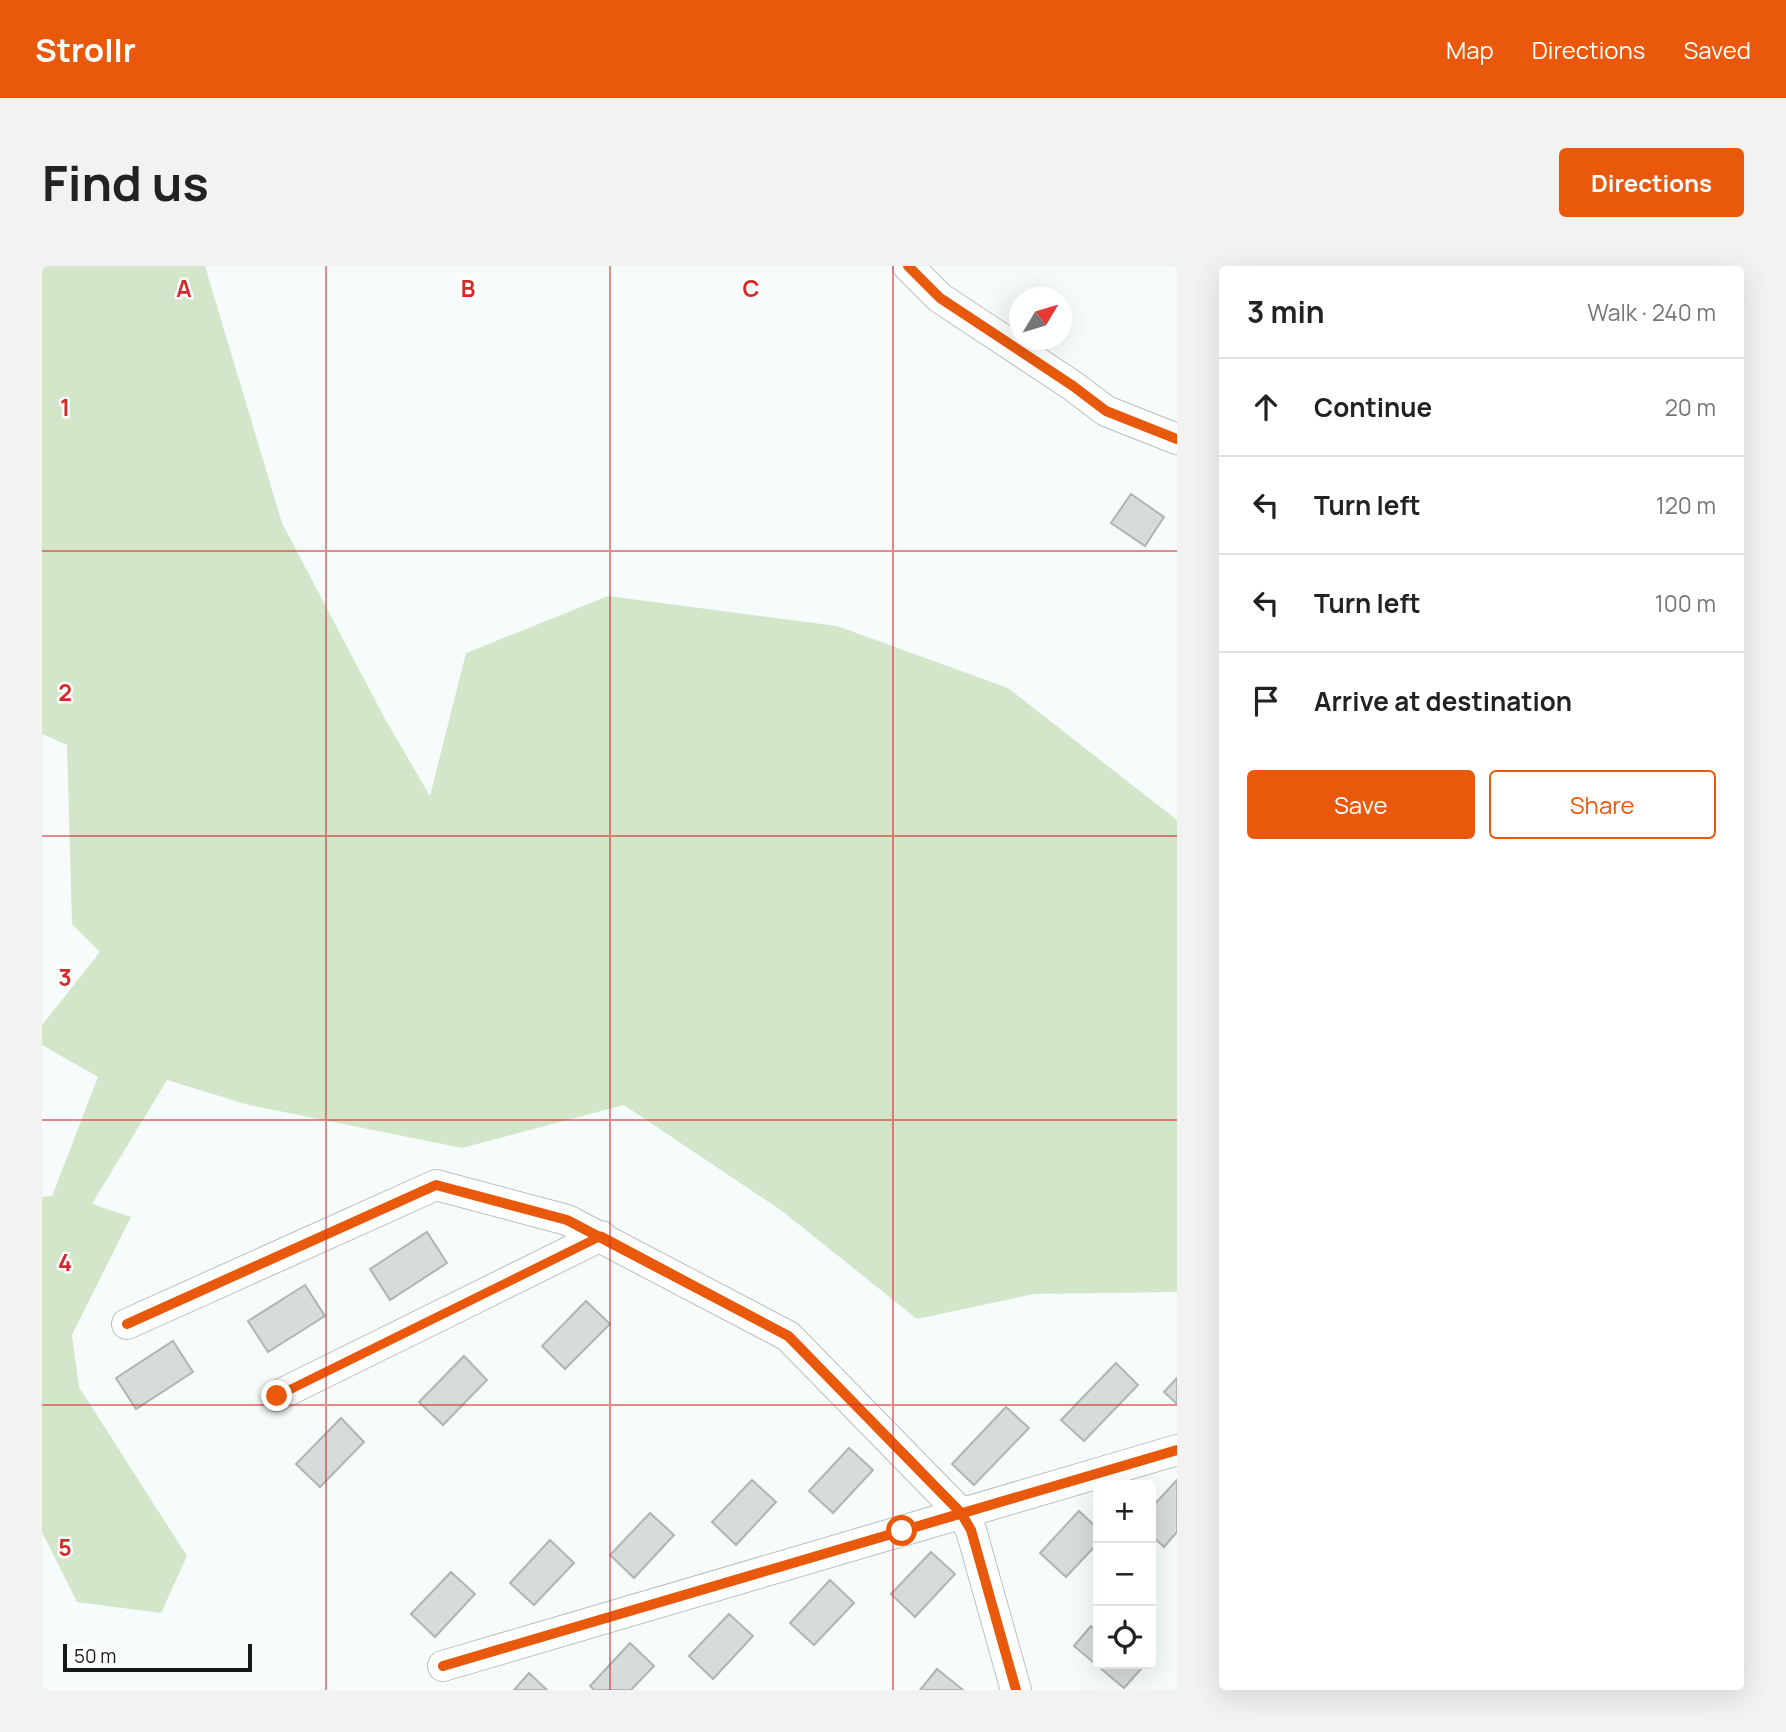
<!DOCTYPE html>
<html lang="en">
<head>
<meta charset="utf-8">
<style>
  body { margin:0; font-family:Manrope,sans-serif; background:#f2f2f2; color:#222 }
  .controls { position:absolute; right:21px; bottom:21px; display:grid; overflow:hidden; border-radius:7px; box-shadow:0 7px 28px #0002 }
  .controls button { width:63px; height:63px; display:grid; place-items:center; padding:0; border:0; border-bottom:2px solid #e0e0e0; background:#fff; color:#222; font:35px sans-serif }
  .compass { position:absolute; left:967px; top:21px; width:63px; height:63px; border-radius:50%; background:#fff; box-shadow:0 7px 28px #0002; rotate:52deg }
  .scale { position:absolute; left:21px; bottom:18px; width:189px; box-sizing:border-box; padding-left:7px; border:4px solid #151919; border-top:0; font-size:19px; line-height:24px; white-space:nowrap; color:#151919; -webkit-text-stroke:5px #fff; paint-order:stroke }
  .stop { position:absolute; width:21px; height:21px; margin:-16px; border:5px solid #ea580c; border-radius:50%; background:#fff }
  .stop.end { background:#ea580c; border-color:#fff; box-shadow:0 2px 7px #0008 }
  .list { margin:0; padding:0; list-style:none }
  h2 { display:flex; justify-content:space-between; align-items:center; height:91px; margin:0; padding:0 28px; font-size:30px }
  h2 small { font-size:23px; font-weight:400; color:#767676 }
  .list li { display:grid; grid-template-columns:46px 1fr auto; gap:21px; align-items:center; box-sizing:border-box; height:98px; padding:0 28px; border-top:2px solid #e0e0e0 }
  .list b { display:block; font-size:26px; white-space:nowrap }
  .list em { font-size:23px; font-style:normal; color:#767676 }
  .actions { display:flex; gap:14px; padding:21px 28px }
  .actions a { flex:1; padding:16px 0; border:2px solid #ea580c; border-radius:7px; text-align:center; font-size:24px; color:#ea580c }
  .actions .main { background:#ea580c; color:#fff }
  .icon { flex:none; width:38px; height:38px; fill:none; stroke:currentColor; stroke-width:2; stroke-linecap:round; stroke-linejoin:round }
  .map { position:relative; flex:none; width:1135px; height:1424px; overflow:hidden; border-radius:7px }
  header { display:flex; align-items:center; gap:42px; box-sizing:border-box; height:98px; padding:0 35px; background:#ea580c; color:#fff }
  header strong { font-size:33px }
  nav { display:flex; gap:38px; margin-inline-start:auto; font-size:24px }
  .intro { display:flex; align-items:center; justify-content:space-between; box-sizing:border-box; height:168px; padding:0 42px }
  h1 { margin:0; font-size:49px }
  .button { padding:18px 32px; border-radius:7px; background:#ea580c; color:#fff; font-size:24px; font-weight:700 }
  main { display:flex; gap:42px; padding:0 42px }
  aside { flex:1; background:#fff; border-radius:7px; box-shadow:0 7px 28px #0002 }
  .map>svg:first-child { display:block }
  .green { fill:#d3e6ca }
  .building { fill:#d7dcdb; stroke:#b0b4b4; stroke-width:2 }
  .lines { fill:none; stroke-linecap:round; stroke-linejoin:round }
  .street-casing { stroke:#bbbfbf; stroke-width:32 }
  .street { stroke:#feffff; stroke-width:30 }
  .cycleway-casing { stroke:#fff; stroke-width:15 }
  .cycleway { stroke:#e8590c; stroke-width:10 }
  .route { stroke:#ea580c; stroke-width:9 }
  .grid { fill:none; stroke:#d62828; stroke-width:2; stroke-opacity:0.55 }
  .grid-label { font-size:23px; text-anchor:middle; font-weight:bold; fill:#d62828; stroke:#fff; stroke-width:5; stroke-linejoin:round; paint-order:stroke }
</style>
</head>
<body>
<header>
<strong>Strollr</strong>
<nav><a>Map</a><a>Directions</a><a>Saved</a></nav>
</header>
<div class="intro"><h1>Find us</h1><a class="button">Directions</a></div>
<main>
<div class="map">
<svg width="1135" height="1424" viewBox="0 0 1135 1424">
  <rect width="100%" height="100%" fill="#f6fcfc"/>
  <path class="green" d="M0,0H163L240,257L342,451L388,530L424,387L566,330L795,360L966,422L1135,554V1026L992,1028L875,1053L740,945L582,839L420,882L207,839L125,814L50,938L89,951L30,1069L37,1121L145,1290L119,1347L35,1336L0,1266V931L10,930L56,811L0,779V759L58,686L30,658L25,479L0,468Z"/>
  <path class="building" d="M1089,228L1122,251L1103,280L1069,257Z
    M385,966L405,997L348,1034L328,1003Z
    M263,1019L283,1050L226,1086L206,1055Z
    M544,1035L568,1058L523,1103L500,1080Z
    M131,1075L151,1106L94,1143L74,1112Z
    M422,1090L445,1114L401,1159L377,1136Z
    M1074,1097L1096,1119L1042,1175L1019,1154Z
    M1135,1112V1138L1122,1126Z
    M964,1141L987,1162L932,1219L910,1198Z
    M299,1152L322,1176L278,1221L254,1198Z
    M807,1182L831,1204L791,1247L767,1225Z
    M710,1214L734,1236L694,1279L670,1256Z
    M1135,1214V1266L1122,1281L1109,1269V1242Z
    M1037,1245L1056,1263V1277L1024,1311L998,1287Z
    M608,1247L632,1269L592,1312L568,1289Z
    M508,1274L532,1297L492,1339L468,1317Z
    M889,1286L913,1308L873,1351L849,1328Z
    M409,1306L433,1328L393,1371L369,1348Z
    M788,1314L812,1337L772,1379L748,1357Z
    M687,1348L711,1370L671,1413L647,1390Z
    M1049,1360L1056,1366V1398H1093L1099,1403L1082,1422L1032,1380Z
    M588,1377L612,1400L589,1424H552L548,1420Z
    M895,1403L921,1424H878Z
    M487,1407L505,1424H472Z"/>
  <g class="lines">
    <defs>
      <path id="street" d="M866,0L898,32L1031,120L1064,145L1135,173
        M85,1058L394,919L525,954L746,1070L919,1247L929,1264L974,1424
        M235,1130L559,970
        M401,1400L1135,1184"/>
    </defs>
    <use href="#street" class="street-casing"/>
    <use href="#street" class="street"/>
    <defs>
      <path id="cycleway" d="M866,0L898,32L1031,120L1064,145L1135,173
        M85,1058L394,919L525,954L746,1070L919,1247L929,1264L974,1424
        M401,1400L1135,1184"/>
    </defs>
    <use href="#cycleway" class="cycleway-casing"/>
    <use href="#cycleway" class="cycleway"/>
  </g>
  <g class="lines">
    <path class="route" d="M235,1130L559,970L747,1070L919,1247L860,1265"/>
  </g>
  <path class="grid" d="M284,0V1424M568,0V1424M851,0V1424M0,285H1135M0,570H1135M0,854H1135M0,1139H1135"/>
  <g class="grid-label">
    <text x="142" y="31">A</text>
    <text x="426" y="31">B</text>
    <text x="709" y="31">C</text>
    <text x="23" y="150">1</text>
    <text x="23" y="435">2</text>
    <text x="23" y="720">3</text>
    <text x="23" y="1005">4</text>
    <text x="23" y="1290">5</text>
  </g>
</svg>
<div class="controls">
<button>+</button>
<button>−</button>
<button><svg class="icon" aria-label="locate" viewBox="0 0 24 24"><circle cx="12" cy="12" r="6"/><path d="M12 2v4M12 18v4M2 12h4M18 12h4"/></svg></button>
</div>
<svg class="compass" viewBox="-18 -18 36 36"><path d="M0-13l5 13h-10z" fill="#e53935"/><path d="M0 13l5-13h-10z" fill="#767676"/></svg>
<div class="scale">50 m</div>
<div class="stop" style="left:860px;top:1265px"></div>
<div class="stop end" style="left:235px;top:1130px"></div>
</div>
<aside>
<h2>3 min<small>Walk · 240 m</small></h2>
<ul class="list">
<li><svg class="icon" aria-label="ahead" viewBox="0 0 24 24"><path d="M12 20V5M6 11l6-6 6 6"/></svg><div><b>Continue</b></div><em>20 m</em></li>
<li><svg class="icon" aria-label="left" viewBox="0 0 24 24"><path d="M17 20v-9H6M10 6l-5 5 5 5"/></svg><div><b>Turn left</b></div><em>120 m</em></li>
<li><svg class="icon" aria-label="left" viewBox="0 0 24 24"><path d="M17 20v-9H6M10 6l-5 5 5 5"/></svg><div><b>Turn left</b></div><em>100 m</em></li>
<li><svg class="icon" aria-label="arrive" viewBox="0 0 24 24"><path d="M6 21V4h12l-3 4 3 4H6"/></svg><div><b>Arrive at destination</b></div></li>
</ul>
<div class="actions"><a class="main">Save</a><a>Share</a></div>
</aside>
</main>
</body>
</html>
